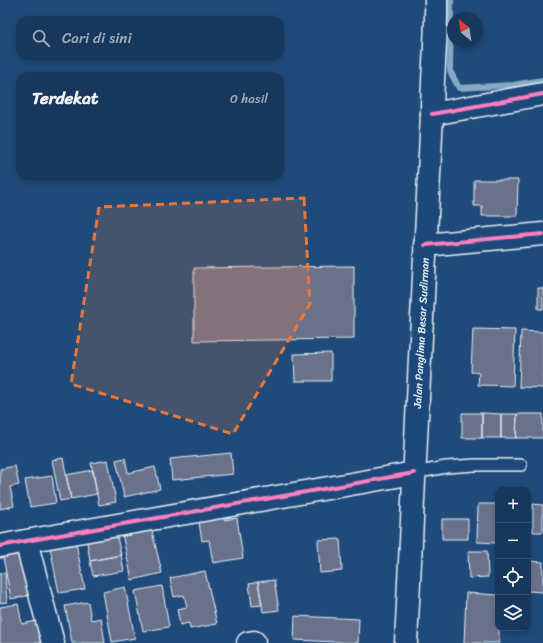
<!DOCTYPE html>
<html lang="id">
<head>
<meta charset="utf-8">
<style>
  body { margin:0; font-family:Sriracha,sans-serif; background:#203f62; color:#f1f3f6 }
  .controls { position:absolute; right:12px; bottom:12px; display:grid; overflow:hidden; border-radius:8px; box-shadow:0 2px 6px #0003 }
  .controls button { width:36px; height:36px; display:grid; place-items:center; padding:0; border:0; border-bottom:1px solid #365272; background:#17385c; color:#f1f3f6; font:20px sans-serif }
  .compass { position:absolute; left:447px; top:12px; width:36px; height:36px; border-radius:50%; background:#17385c; box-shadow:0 2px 6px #0003; rotate:330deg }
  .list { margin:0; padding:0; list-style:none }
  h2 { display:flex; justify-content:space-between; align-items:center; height:52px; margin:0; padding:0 16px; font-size:17px }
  h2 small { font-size:13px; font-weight:400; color:#9eacbb }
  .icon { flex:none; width:22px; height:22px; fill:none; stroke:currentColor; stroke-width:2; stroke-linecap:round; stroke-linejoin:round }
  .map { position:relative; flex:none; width:543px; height:643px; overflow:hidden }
  .search { position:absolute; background:#17385c; box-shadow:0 2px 6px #0003; left:16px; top:16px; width:268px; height:44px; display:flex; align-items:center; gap:10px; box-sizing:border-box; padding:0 14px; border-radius:12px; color:#9eacbb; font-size:15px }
  .panel { position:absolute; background:#17385c; box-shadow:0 2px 6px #0003; left:16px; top:72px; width:268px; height:108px; border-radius:12px }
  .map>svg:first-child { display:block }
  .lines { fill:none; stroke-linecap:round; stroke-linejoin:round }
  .stream { stroke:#87a9c6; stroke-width:6 }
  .building { fill:#6a728b; stroke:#e8f1f8 }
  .lane-casing { stroke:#e8f1f8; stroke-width:14 }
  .street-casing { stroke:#e8f1f8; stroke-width:25 }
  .secondary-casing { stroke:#e8f1f8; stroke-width:25 }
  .primary-casing { stroke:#e8f1f8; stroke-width:25 }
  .lane { stroke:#1f4a7a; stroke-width:11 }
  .street { stroke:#1f4a7a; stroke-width:22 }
  .secondary { stroke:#1f4a7a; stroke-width:22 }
  .primary { stroke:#1f4a7a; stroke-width:22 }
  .cycleway-casing { stroke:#1f4a7a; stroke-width:6 }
  .cycleway { stroke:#ff80c0; stroke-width:4 }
  .marked { fill:#e8773b; fill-opacity:0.2; stroke:#e8773b; stroke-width:3; stroke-dasharray:8 5; stroke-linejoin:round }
  .labels { text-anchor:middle; stroke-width:3; stroke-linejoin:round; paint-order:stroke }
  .street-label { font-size:11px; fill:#e8f1f8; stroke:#1f4a7a }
</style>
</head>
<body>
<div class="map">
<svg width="543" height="643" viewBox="0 0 543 643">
  <rect width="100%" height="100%" fill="#1f4a7a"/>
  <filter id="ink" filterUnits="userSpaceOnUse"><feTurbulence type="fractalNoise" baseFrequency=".025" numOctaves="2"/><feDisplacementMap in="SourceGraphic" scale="8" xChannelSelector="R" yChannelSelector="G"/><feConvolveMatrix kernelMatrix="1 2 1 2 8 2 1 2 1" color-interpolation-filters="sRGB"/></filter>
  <g filter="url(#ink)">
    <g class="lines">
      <path class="stream" d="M451,0L450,71L459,88L513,85L543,80"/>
    </g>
    <path class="building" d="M474,180H518L517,216H482V206H474Z
      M354,266V339L194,341V268Z
      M538,288H543V309H538Z
      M473,329L515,330L513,386L478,385L479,373L471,372Z
      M521,331L543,332V388L519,387Z
      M331,353V381H295L294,354Z
      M462,413H482V438H462Z
      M482,413L501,414V438H482Z
      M501,414H517L516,438H501Z
      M517,414H543V438H516Z
      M231,453L233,474L172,480L170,459Z
      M63,458L71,499L60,501L52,460Z
      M125,458L128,473L155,467L160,489L124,497L116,460Z
      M108,460L116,502L99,505L91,463Z
      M15,466L19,485L10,487L14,506L0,509V469Z
      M93,470L97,494L71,499L66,475Z
      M52,476L56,503L30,507L25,480Z
      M478,504H498L497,543L477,542Z
      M533,504L543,505V532H533Z
      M222,512L224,520L237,518L243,558L213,563L209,540L202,541L198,516Z
      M442,519H468V539H442Z
      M151,527L162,573L132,580L122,534Z
      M117,537L121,555L90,561L87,542Z
      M75,538L85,589L59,593L49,542Z
      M340,539L342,571L320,573L318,540Z
      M26,547L36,594L11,599L2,552Z
      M468,551H487L488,577L469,578Z
      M121,555L124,571L93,576L90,561Z
      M528,561L543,562V592L528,591Z
      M205,571L217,624L190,629L189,623L180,625L177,609L187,607L184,595L174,597L170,578Z
      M0,573H5L7,602L0,603Z
      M274,580L279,610L263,612L258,582Z
      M258,582L262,605L252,606L249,584Z
      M162,586L169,627L143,631L135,591Z
      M125,587L135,638L112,642L103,592Z
      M466,593L498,595V628H499V643H464Z
      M88,602L91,620L101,618L105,643H72L65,606Z
      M18,604L22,624L41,620L46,643H0V607Z
      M295,616L359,619L358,643L294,640Z"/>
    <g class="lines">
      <defs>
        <path id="lane" d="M414,473L446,467L475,465H521"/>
        <path id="street" d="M425,245L543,234
          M26,541L53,643
          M0,546L26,541L414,473
          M248,643L254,642"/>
        <path id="secondary" d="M432,114L543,94"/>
        <path id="primary" d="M406,643L432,114C432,76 437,38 436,0"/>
      </defs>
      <use href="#lane" class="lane-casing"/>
      <use href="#street" class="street-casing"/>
      <use href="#secondary" class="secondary-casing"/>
      <use href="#primary" class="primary-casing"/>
      <use href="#lane" class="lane"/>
      <use href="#street" class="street"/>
      <use href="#secondary" class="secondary"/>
      <use href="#primary" class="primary"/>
      <defs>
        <path id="cycleway" d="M432,114L543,94
          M425,245L543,234
          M0,546L26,541L414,473"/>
      </defs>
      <use href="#cycleway" class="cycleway-casing"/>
      <use href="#cycleway" class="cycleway"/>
    </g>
  </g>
  <path class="marked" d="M304,198L310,304L233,434L71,384L99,207Z"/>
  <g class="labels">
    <g class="street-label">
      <text transform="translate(421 333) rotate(-87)" y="4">Jalan Panglima Besar Sudirman</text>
    </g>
  </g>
</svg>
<div class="controls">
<button>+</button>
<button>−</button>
<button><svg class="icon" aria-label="locate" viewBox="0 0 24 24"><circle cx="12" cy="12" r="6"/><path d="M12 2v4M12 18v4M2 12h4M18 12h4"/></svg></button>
<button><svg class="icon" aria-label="layers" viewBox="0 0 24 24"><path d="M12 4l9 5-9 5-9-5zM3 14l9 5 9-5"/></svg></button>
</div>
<svg class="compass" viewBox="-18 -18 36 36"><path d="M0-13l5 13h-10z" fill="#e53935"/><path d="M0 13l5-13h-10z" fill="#9eacbb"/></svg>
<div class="search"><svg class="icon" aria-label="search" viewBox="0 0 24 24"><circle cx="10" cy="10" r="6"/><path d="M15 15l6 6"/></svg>Cari di sini</div>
<section class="panel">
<h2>Terdekat<small>0 hasil</small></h2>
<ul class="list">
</ul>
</section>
</div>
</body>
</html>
